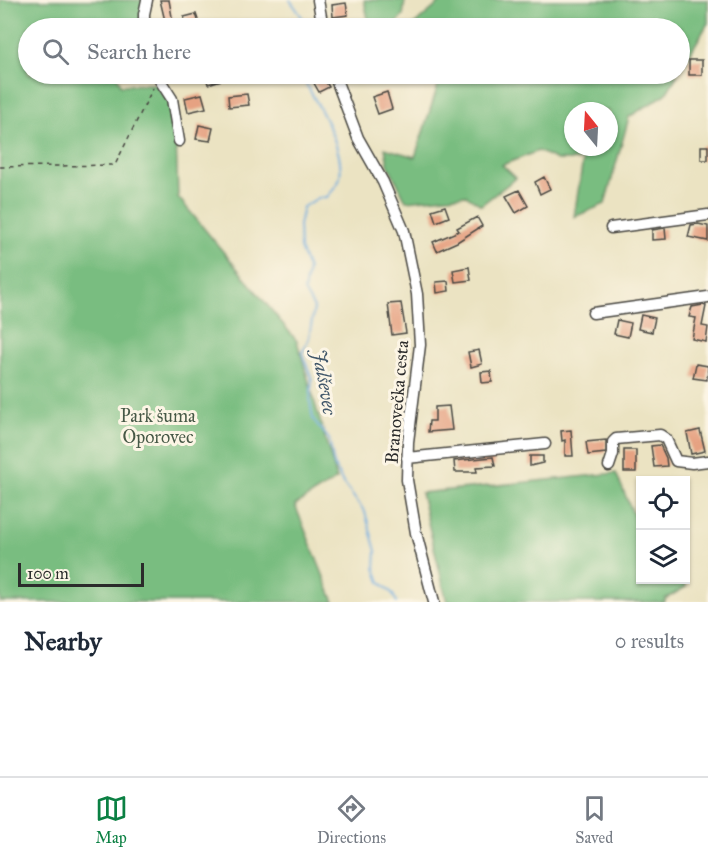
<!DOCTYPE html>
<html lang="en">
<head>
<meta charset="utf-8">
<style>
  body { margin:0; font-family:"IM FELL Great Primer",serif; background:#f6f6f7; color:#1f2937 }
  .controls { position:absolute; right:18px; bottom:18px; display:grid; overflow:hidden; border-radius:0px; box-shadow:0 2px 4px #0004 }
  .controls button { width:54px; height:54px; display:grid; place-items:center; padding:0; border:0; border-bottom:2px solid #e0e1e3; background:#fff; color:#1f2937; font:30px sans-serif }
  .compass { position:absolute; left:564px; top:102px; width:54px; height:54px; border-radius:50%; background:#fff; box-shadow:0 2px 4px #0004; rotate:342deg }
  .scale { position:absolute; left:18px; bottom:15px; width:126px; box-sizing:border-box; padding-left:6px; border:3px solid #2b2b2b; border-top:0; font-size:16px; line-height:21px; white-space:nowrap; color:#2b2b2b; -webkit-text-stroke:4px #fcf5e5; paint-order:stroke }
  .list { margin:0; padding:0; list-style:none }
  h2 { display:flex; justify-content:space-between; align-items:center; height:78px; margin:0; padding:0 24px; font-size:26px }
  h2 small { font-size:20px; font-weight:400; color:#747a83 }
  .icon { flex:none; width:33px; height:33px; fill:none; stroke:currentColor; stroke-width:2; stroke-linecap:round; stroke-linejoin:round }
  .map { position:relative; flex:none; width:708px; height:602px; overflow:hidden }
  .search { position:absolute; background:#fff; box-shadow:0 2px 4px #0004; left:18px; right:18px; top:18px; height:66px; display:flex; align-items:center; gap:15px; box-sizing:border-box; padding:0 21px; border-radius:33px; color:#747a83; font-size:22px }
  .sheet { height:174px; background:#fff }
  nav { display:flex; justify-content:space-around; align-items:center; box-sizing:border-box; height:84px; border-top:2px solid #e0e1e3; background:#fff; font-size:16px; color:#747a83 }
  nav a { display:grid; justify-items:center; gap:3px }
  nav .on { color:#0b8043 }
  .map>svg:first-child { display:block }
  .forest { fill:#79bd80; stroke:#527456; stroke-width:1.5; fill-rule:evenodd }
  .lines { fill:none; stroke-linecap:round; stroke-linejoin:round }
  .stream { stroke:#6baade; stroke-width:2 }
  .building { fill:#e6a282 }
  .minor-casing { stroke:#484742; stroke-width:13 }
  .path { stroke:#484742; stroke-width:1.5; stroke-dasharray:4.5 4.5; stroke-linecap:butt }
  .minor { stroke:#fff; stroke-width:10 }
  .labels { text-anchor:middle; stroke-width:6; stroke-linejoin:round; paint-order:stroke }
  .street-label { font-size:18px; fill:#2b2b2b; stroke:#fcf5e5 }
  .park-label { font-size:18px; fill:#465846; stroke:#fcf5e5 }
  .water-label { font-size:20px; font-style:italic; fill:#41576a; stroke:#fcf5e5 }
</style>
</head>
<body>
<div class="map">
<svg width="708" height="602" viewBox="0 0 708 602">
  <rect width="100%" height="100%" fill="#fcf5e5"/>
  <filter id="ink" filterUnits="userSpaceOnUse"><feTurbulence type="fractalNoise" baseFrequency=".0167" numOctaves="2"/><feDisplacementMap in="SourceGraphic" scale="12" xChannelSelector="R" yChannelSelector="G"/><feConvolveMatrix kernelMatrix="1 2 1 2 8 2 1 2 1" color-interpolation-filters="sRGB"/></filter>
  <filter id="wash" filterUnits="userSpaceOnUse"><feTurbulence type="fractalNoise" baseFrequency=".008" numOctaves="4" result="noise"/><feDisplacementMap in="SourceGraphic" scale="24" xChannelSelector="R" yChannelSelector="G"/><feGaussianBlur stdDeviation="1.35" result="paint"/><feColorMatrix in="noise" values="0 0 0 0 0 0 0 0 0 0 0 0 0 0 0 0 0 1.4 0 .05"/><feComposite in="paint" operator="in"/></filter>
  <g filter="url(#wash)">
    <rect width="100%" height="100%" fill="#ebe3c2"/>
    <path class="forest" d="M0,0H148L147,21L139,28H28V74H116L121,85L156,84L175,109L178,197L297,341L337,479L295,505L334,602H0Z
      M364,0H405L403,16L392,28H370Z
      M443,0H708V23L680,71V28H416L414,25Z
      M440,74H678L666,94L629,117L605,204L574,217L583,160H557L538,151L502,165L516,178L481,205L466,195L406,201L388,164L385,148L415,157L441,76ZM573,111H609V147H573Z
      M616,473L637,523L640,525V580H684L686,587L665,599V602H447L421,493Z"/>
    <g class="lines">
      <path class="stream" d="M290,0L302,17L304,28
        M300,74C315,99 345,147 340,177C339,184 332,191 327,197L318,198L303,207L299,225L300,248L308,269L304,291L314,308L309,338L302,353L312,380L310,401L313,419L329,439L334,465L343,483L365,512L376,551L375,568L380,582L392,593L397,602"/>
    </g>
    <g id="blocks">
      <path class="building" d="M160,0H169L174,28H151L152,24L165,21Z
        M346,3L348,15L333,17L332,5Z
        M196,14L200,26L187,28L184,17Z
        M689,60H702V75H689Z
        M205,74H223L225,79L208,84Z
        M321,74L329,87L319,92L311,78Z
        M387,92L392,109L378,114L372,97Z
        M202,94L206,108L188,112L185,98Z
        M247,94L249,105L229,107L228,96Z
        M199,125L213,128L210,141L196,139Z
        M701,146H708V160H701Z
        M544,177L550,189L540,194L535,182Z
        M519,190L528,206L516,213L506,196Z
        M445,206L449,217L436,222L432,210Z
        M477,217L482,226L457,242L437,251L433,242L459,231L457,228Z
        M698,224L708,226V241L688,237L691,225Z
        M665,228L666,239L652,240V230Z
        M469,267L471,280L455,282L453,270Z
        M448,281L449,291L437,293L436,282Z
        M401,303L406,333L392,335L388,304Z
        M703,305L706,306L702,326L708,327L706,342L692,339L696,318L689,317L692,307Z
        M641,315L655,318L652,332L638,329Z
        M617,320L631,323L628,337L614,334Z
        M479,350L482,364L471,367L468,352Z
        M696,364L708,366L707,380L693,378Z
        M491,371L492,382L482,383L481,372Z
        M449,406L452,430L428,432L429,421H435V407Z
        M571,430L573,456H565V440L562,441L561,431Z
        M700,430L705,451L691,454L687,433Z
        M606,440V453L588,455L586,442Z
        M660,445L666,458L667,466L654,467L651,446Z
        M624,450H636V472H624Z
        M530,456H543V463L530,466Z
        M493,457L495,466L476,467L477,472H455L454,461Z"/>
    </g>
  </g>
  <g filter="url(#ink)">
    <use href="#blocks" fill-opacity="0" stroke="#484742" stroke-width="1.5"/>
    <g class="lines">
      <defs>
        <path id="minor" d="M318,0L323,28
          M144,28V14L147,0
          M156,74L172,99L179,141
          M334,74L358,138L383,182L404,231L417,294L420,345L408,442L407,480L416,533L434,602
          M611,228L708,215
          M593,313L708,297
          M407,458L545,444
          M609,466L613,454V442L616,439L660,435L666,439L676,461L692,463L708,461"/>
      </defs>
      <use href="#minor" class="minor-casing"/>
      <path class="path" d="M0,167L115,165L153,88"/>
      <use href="#minor" class="minor"/>
    </g>
  </g>
  <g class="labels">
    <g class="street-label">
      <text transform="translate(397 402) rotate(-85)" y="6">Branovečka cesta</text>
    </g>
    <g class="park-label">
      <text x="158" y="422">Park šuma<tspan x="158" dy="21">Oporovec</tspan></text>
    </g>
    <g class="water-label">
      <text transform="translate(325 382) rotate(80)" y="7">Jalševec</text>
    </g>
  </g>
</svg>
<div class="controls">
<button><svg class="icon" aria-label="locate" viewBox="0 0 24 24"><circle cx="12" cy="12" r="6"/><path d="M12 2v4M12 18v4M2 12h4M18 12h4"/></svg></button>
<button><svg class="icon" aria-label="layers" viewBox="0 0 24 24"><path d="M12 4l9 5-9 5-9-5zM3 14l9 5 9-5"/></svg></button>
</div>
<svg class="compass" viewBox="-18 -18 36 36"><path d="M0-13l5 13h-10z" fill="#e53935"/><path d="M0 13l5-13h-10z" fill="#747a83"/></svg>
<div class="scale">100 m</div>
<div class="search"><svg class="icon" aria-label="search" viewBox="0 0 24 24"><circle cx="10" cy="10" r="6"/><path d="M15 15l6 6"/></svg>Search here</div>
</div>
<section class="sheet">
<h2>Nearby<small>0 results</small></h2>
<ul class="list">
</ul>
</section>
<nav>
<a class="on"><svg class="icon" aria-label="map" viewBox="0 0 24 24"><path d="M3 6l6-2 6 2 6-2v14l-6 2-6-2-6 2zM9 4v14M15 6v14"/></svg>Map</a>
<a><svg class="icon" aria-label="directions" viewBox="0 0 24 24"><path d="M12 3l9 9-9 9-9-9zM9 14v-3h6M13 9l2 2-2 2"/></svg>Directions</a>
<a><svg class="icon" aria-label="saved" viewBox="0 0 24 24"><path d="M7 4h10v16l-5-4-5 4z"/></svg>Saved</a>
</nav>
</body>
</html>
